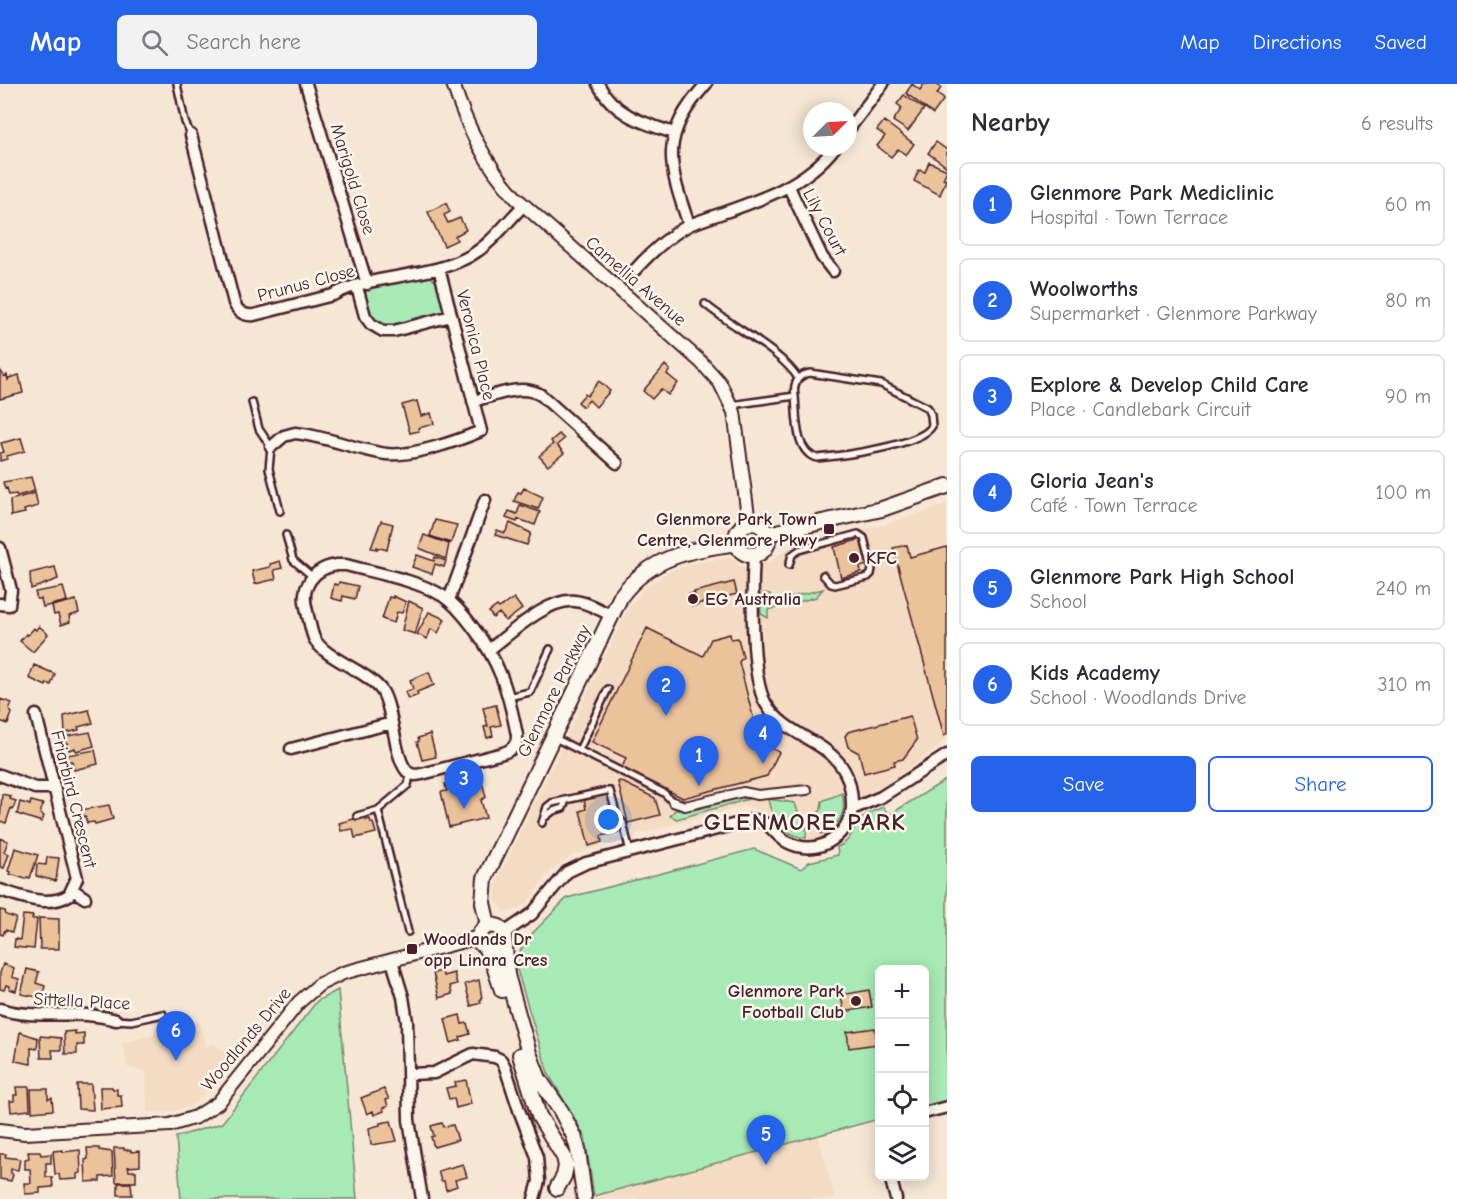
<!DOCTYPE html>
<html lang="en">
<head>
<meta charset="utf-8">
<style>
  body { margin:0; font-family:"Comic Neue",sans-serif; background:#f2f2f3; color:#2b2b33 }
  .controls { position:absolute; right:18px; bottom:18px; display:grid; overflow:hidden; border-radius:9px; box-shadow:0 3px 15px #0003 }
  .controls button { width:54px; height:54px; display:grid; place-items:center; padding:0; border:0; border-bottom:2px solid #e1e1e2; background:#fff; color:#2b2b33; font:30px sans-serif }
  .compass { position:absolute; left:803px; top:18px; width:54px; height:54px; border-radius:50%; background:#fff; box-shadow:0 3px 15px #0003; rotate:66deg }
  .you { position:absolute; left:609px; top:736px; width:21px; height:21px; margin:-15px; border:4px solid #fff; border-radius:50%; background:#1a73e8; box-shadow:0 0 0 9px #1a73e833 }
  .badge { display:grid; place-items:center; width:39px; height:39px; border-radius:50%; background:#2563eb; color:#fff; font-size:20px; font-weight:700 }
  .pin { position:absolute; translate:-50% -50px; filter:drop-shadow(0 2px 3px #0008) }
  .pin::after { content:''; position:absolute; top:32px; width:21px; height:18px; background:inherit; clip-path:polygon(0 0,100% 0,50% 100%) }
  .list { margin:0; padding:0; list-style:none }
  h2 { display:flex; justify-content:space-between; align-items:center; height:78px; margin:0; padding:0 24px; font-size:26px }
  h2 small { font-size:20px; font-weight:400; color:#7c7c81 }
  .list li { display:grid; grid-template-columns:39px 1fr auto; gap:18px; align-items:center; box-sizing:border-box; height:84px; margin:0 12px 12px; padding:0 12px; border:2px solid #e1e1e2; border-radius:9px }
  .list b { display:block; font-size:22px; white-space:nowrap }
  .list p { margin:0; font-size:20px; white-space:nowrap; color:#7c7c81 }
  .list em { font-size:20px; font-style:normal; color:#7c7c81 }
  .actions { display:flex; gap:12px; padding:18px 24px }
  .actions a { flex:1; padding:14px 0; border:2px solid #2563eb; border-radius:9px; text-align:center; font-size:21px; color:#2563eb }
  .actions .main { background:#2563eb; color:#fff }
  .icon { flex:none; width:33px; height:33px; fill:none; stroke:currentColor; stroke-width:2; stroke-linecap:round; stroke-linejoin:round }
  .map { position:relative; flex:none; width:947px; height:1115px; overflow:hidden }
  header { display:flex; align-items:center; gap:36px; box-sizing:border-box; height:84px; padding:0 30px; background:#2563eb; color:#fff }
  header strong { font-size:28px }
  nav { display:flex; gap:33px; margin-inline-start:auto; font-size:21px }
  .search { width:420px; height:54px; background:#f2f2f3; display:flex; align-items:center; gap:15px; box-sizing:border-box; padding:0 21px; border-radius:9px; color:#7c7c81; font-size:22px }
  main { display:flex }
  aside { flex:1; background:#fff }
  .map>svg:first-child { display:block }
  .built { fill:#f3dcc3 }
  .green { fill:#a7eab5; stroke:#788470; stroke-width:1.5 }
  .building { fill:#ebc39b; stroke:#4a1f2b; stroke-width:1.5 }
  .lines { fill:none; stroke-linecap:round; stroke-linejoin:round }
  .service-casing { stroke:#4a1f2b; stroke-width:10 }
  .pedestrian-casing { stroke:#4a1f2b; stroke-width:12 }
  .minor-casing { stroke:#4a1f2b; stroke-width:15 }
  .tertiary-casing { stroke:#4a1f2b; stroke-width:16 }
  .secondary-casing { stroke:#4a1f2b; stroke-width:18 }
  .service { stroke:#fbf7ec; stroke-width:5 }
  .pedestrian { stroke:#fbf7ec; stroke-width:8 }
  .minor { stroke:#fbf7ec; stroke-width:10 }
  .tertiary { stroke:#fbf7ec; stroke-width:12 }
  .secondary { stroke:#fbf7ec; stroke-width:14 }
  .poi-dot { fill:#4a1f2b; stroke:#fbf7ec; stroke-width:2 }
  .labels { text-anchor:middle; stroke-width:5; stroke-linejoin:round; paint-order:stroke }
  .street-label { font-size:18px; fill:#4a1f2b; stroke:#fbf7ec }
  .poi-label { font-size:18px; font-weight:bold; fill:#4a1f2b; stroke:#fbf7ec; text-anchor:start }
  .district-label { font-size:24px; font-weight:bold; letter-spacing:1.5px; fill:#4a1f2b; stroke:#fbf7ec }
</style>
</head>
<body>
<header>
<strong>Map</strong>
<div class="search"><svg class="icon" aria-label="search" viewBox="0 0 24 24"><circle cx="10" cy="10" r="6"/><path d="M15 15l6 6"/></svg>Search here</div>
<nav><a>Map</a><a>Directions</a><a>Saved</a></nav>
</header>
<main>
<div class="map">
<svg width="947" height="1115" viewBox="0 0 947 1115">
  <rect width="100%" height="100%" fill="#f6e7d4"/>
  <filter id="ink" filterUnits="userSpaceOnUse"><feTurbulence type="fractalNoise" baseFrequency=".0167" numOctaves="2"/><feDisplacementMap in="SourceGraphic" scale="12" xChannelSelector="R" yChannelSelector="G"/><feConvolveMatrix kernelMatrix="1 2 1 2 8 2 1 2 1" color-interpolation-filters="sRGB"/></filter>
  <g filter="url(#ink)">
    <path class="built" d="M947,420V653L936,665L862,717L835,751L820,758L794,757L782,750L762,727L745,722L636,750V753L575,770L552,785L527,819L518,825L505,828L495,815L498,794L627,527L644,504L662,491L689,480L723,474H731L741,482L770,478L774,474L795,460L886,440Z
      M200,938L206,964L211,958L230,970L202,1013L191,1022L174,1027L147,1028L146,988L128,984L122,959Z
      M818,1051L835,1115H593L594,1112Z"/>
    <path class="green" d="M427,190L436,198L445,230L387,243L371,236L362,206Z
      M823,505L816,513L768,526V534L761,530L760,513L763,509L770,510L771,518Z
      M947,695V1016L925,1023L924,886H880L879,1035L594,1112L585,1053L548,989L515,879L525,857L567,814L754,765L801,785L809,778L838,771L837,763C854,757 850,744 862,734C867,729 877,726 883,723L889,731Z
      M842,709C848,733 837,741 821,750L814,733L821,726L822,717Z
      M741,714L749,715L677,735L670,732L675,726H694Z
      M768,715L795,719L798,728L807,734L806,754C785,752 771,735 768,715Z
      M338,906L357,1115H181L176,1053L222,1039L317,917Z"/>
    <path class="building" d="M912,0L920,6L924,0H936L941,4L937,10L944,15L933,30L906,9Z
      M904,11L924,25L908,47L893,37L902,24L897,20Z
      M884,37L914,60L906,71L898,65L891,73L877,62L885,52L877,46Z
      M936,58L947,66V83L928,69Z
      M929,78L947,86L943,95L946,96L940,111L914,97L919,86L925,88Z
      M446,119L450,128L444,131L448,139L460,134L466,146L455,152L457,156L444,162L428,128Z
      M665,281L670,286L667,290L678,299L668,311L661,305L652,315L643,307Z
      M0,286L4,292L7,291L8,296L9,294L19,291L23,309L0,315Z
      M599,297L610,307L596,323L589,316L583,323L578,318L585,310L587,312Z
      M417,317L421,332L431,329L434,340L418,344L419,347L410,349L402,321Z
      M559,350L564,355L557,361L564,369L548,382L539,372L553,360L551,357Z
      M21,354L25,367L7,372V375L0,377V369L4,368L1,359Z
      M31,393L35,407L17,412L16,410L9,411L7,404L5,405L3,398Z
      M524,404L543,413L538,425L514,417L518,408L521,409Z
      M35,409L38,422L24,426L25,429L11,432L10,416Z
      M520,421L540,428L535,441L518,435L517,438L506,434L509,427L517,430Z
      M435,436L457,441L451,459L430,452Z
      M381,437L393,440L387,466L377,463V465L371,464Z
      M510,439L531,449L527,461L495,451L497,446L505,449Z
      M424,451L449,460L446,475L419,464Z
      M861,455L868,481L860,483L861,488L841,494L834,463Z
      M907,461L910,473L947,463V650L944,652L893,464Z
      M417,471L434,477L435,473L446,477L444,483L435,480L432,490L412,483Z
      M280,477L282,484L274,486L276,495L255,500L252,487L270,483V480Z
      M55,483L58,495L31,505L30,489Z
      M339,498L358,502L355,515L343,512L342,517L331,514L334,500L338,501Z
      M734,498L737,510L697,520L694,508Z
      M63,503L67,517L43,523L41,515H37L35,508Z
      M694,509L698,521L692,522L689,510Z
      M393,512L406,518L402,529L397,528L394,539L382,535L389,513L393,514Z
      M514,514L522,525L506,537L499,529L493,534L489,528L497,522L499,524Z
      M76,516L79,529L69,532L70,538L61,541L58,530L54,531L52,522Z
      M409,517L423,524L415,550L402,546Z
      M429,528L445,535L438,549L431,545L427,555L417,550Z
      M39,542L48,550L33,568L20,557L26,550L28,551L34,544L36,546Z
      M647,544L703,572L711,555L730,550L731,555L738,554L743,573L739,578L753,633L749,642L753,655L779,668L767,692L683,714L622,684L626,674L592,658Z
      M34,581L55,590L51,601L47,599L46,602L29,594Z
      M429,588L434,601L417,608L418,611L408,615L405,608L413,605L410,596Z
      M0,615L12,619L9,626L12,629L8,640L0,637Z
      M496,621L501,641L491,643L493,652L487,654L484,643L488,642L483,624Z
      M89,626L93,639L78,643L79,646L65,649L64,632Z
      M910,632L917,656L903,675L894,677L895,681L864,689L859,669L848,663L845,652L848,648Z
      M90,648L94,662L76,667L75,664L69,666L67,659L64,660L62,653Z
      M430,650L436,673L422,676L417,658L419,657L418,654Z
      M95,666L98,680L74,686L72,677L68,678L67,671Z
      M480,691L486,713L481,716L486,734L449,743L441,708L447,707L445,700Z
      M620,697L655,714L660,731L628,739L618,698Z
      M608,708L618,748L601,752L602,758L589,762L580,727L586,725L584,715Z
      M2,710L11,712L10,715L16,717L13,725L11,724L6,739L0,737Z
      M31,717L43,720L40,730L44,732L42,738L17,730L20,718L30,721Z
      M109,721L113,735L95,740L94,738L87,739L85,732L82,733L81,726Z
      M365,732L366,736L370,735L371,739H373L376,749L355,754L353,745L341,747L339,739Z
      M0,754L8,757L4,768L9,770L4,784L0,783Z
      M15,764L38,771L30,794L27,793L26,795L10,790L11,788L8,787Z
      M47,773L59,774L56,797L36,792L37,780L46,781Z
      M0,826L5,827L6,831L16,834L12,848L5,846L3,851L0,850Z
      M23,831L33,832L32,835H37L34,865L14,863L15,855L20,856Z
      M39,834L59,835V865H40Z
      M3,880L14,884L12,893L19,895L16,907L9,905L10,902L6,901L4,906L0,905V889Z
      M27,885L39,888L36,899L45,902L42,914L21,910Z
      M442,887L443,892L454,889L457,900L450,902L452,910L439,914L433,889Z
      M479,896L482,915L480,916L481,919L471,922L465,900Z
      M869,906L872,923L844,928L841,911Z
      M460,931L462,940L467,939L470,950L460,953L461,956L451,959L445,935Z
      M875,944L877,960L849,964L847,948Z
      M75,947V950L84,949V961H77V970H65L64,948Z
      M20,948L38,954L37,965L31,964V980L15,977Z
      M40,952L61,954V966H52L53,974H41Z
      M466,996L471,1020L456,1024L454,1014L449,1015L446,1004L456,1002L455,998Z
      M77,1000H91L93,1026L78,1025Z
      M16,1003H29L30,1026L11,1028L10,1017H14V1011H17Z
      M100,1003H112L113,1005H117V1011H121L122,1023L101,1025Z
      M31,1005H48V1015L52,1014L53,1026L32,1028Z
      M384,1005L389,1015L386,1016L388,1022L383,1024L384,1027L374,1031L373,1027L367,1030L361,1014Z
      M391,1037L397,1057L371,1061L369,1044L380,1041V1039Z
      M442,1039L444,1043L453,1041L458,1056L434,1063L431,1053L434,1052L431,1042Z
      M87,1064H99V1066L112,1068L113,1092L100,1093V1097L86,1098L85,1076L88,1075Z
      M114,1064H124V1066H131V1068L140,1067V1082L128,1083L129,1087H136V1098H116Z
      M63,1066V1068L80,1066L81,1089L77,1090V1095L60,1096L59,1090H55L53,1067Z
      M28,1068H40L41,1071L51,1070V1079H46V1093H52L53,1103L40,1104V1109L25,1110L24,1099H31L30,1085H25V1075L29,1074Z
      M0,1070H6L5,1073L20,1075L18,1086L11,1085V1089L13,1091L11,1097L0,1095Z
      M463,1080L467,1093L455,1096L457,1102L446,1106L444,1097H441L438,1087Z
      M118,1099H131L132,1111H118Z"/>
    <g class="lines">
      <defs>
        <path id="service" d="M177,0L185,38L191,51
          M705,220C732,243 780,266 798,294
          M252,318L259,345L271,363L269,385L280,427
          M731,321L795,312C793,300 797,291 810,289L881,300L928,324L931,331L932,342C921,362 839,372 817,374C794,368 797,331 795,312
          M286,451L293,476L313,493
          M789,481L792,471L799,466L858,450L864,454L872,485L871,490L868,493L835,501L831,500L823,491
          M508,613L530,608L550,565
          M553,653L664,709L673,718
          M579,666L608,605
          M357,732L378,726
          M544,734L553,727L563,724L566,716
          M542,739L547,723L552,719L606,707H610L617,732L623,739L630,768
          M408,848L378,726L408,701L410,691
          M116,936L131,937L163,930"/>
        <path id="pedestrian" d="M673,718L685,722L743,708L758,711L807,706"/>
        <path id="minor" d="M306,0L367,200
          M598,0C614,31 643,39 674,49
          M848,46L883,0
          M191,51L234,219C238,228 244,232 254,231L333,211C374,189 429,195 470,172C491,160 506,139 523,122
          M789,103L822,173L833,187
          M689,141C668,79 659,53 706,0
          M634,187C651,168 667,153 689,141C741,121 800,109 835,63
          M357,203L365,232L371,240L383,247H394L451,232
          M473,317C494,312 521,299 541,311L617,379
          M271,363L284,352L295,349C326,352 356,366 386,370C412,373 457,357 481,347L439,184
          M0,464L11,506L9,521L0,520
          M754,470C752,504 750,594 766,620C792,663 854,654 852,725
          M337,481H346C376,489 417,496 443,512C455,520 463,530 472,542C500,578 508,606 517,651C518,661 512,666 503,669L422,690C417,691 413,692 409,689C394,678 394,626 382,607C367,586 324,575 314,554C311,547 310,539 308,532C306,522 303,515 306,505C311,491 322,483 337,481Z
          M449,516L485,416
          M490,565C511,549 548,514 575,517C588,518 599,526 611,531
          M291,665L392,639
          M0,691L35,704H54
          M0,806C22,813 48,824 69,811L77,794L36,631
          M73,806L85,814
          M504,849L532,830L567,788L586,779L752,736C770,736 773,750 787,758C816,773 846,755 852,725L881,713L947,671
          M392,877L403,913L407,938L409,1036L422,1115
          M0,925C38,937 77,924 116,936
          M409,990L434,989L473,970L495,973L501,976L505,983L519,1026L537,1073L539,1097L534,1115
          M924,1029L947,1023
          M890,1092L896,1115"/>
        <path id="tertiary" d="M453,0C467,43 485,80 516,114L701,278L720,299L734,328L749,439
          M0,1046L25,1049L170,1041L196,1033L218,1019L299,918L320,900L343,889L479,853"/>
        <path id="secondary" d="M736 455a16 16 0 1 1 32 0a16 16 0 1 1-32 0Z
          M767,450L882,425L947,402
          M488,841L483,819L485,794L621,512C650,473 691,465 737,459
          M504,858L498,865L490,866L481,860L480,849L485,843L492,841L499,843L504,849L507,891L529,969L539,995L561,1027L574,1052L578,1066L584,1112
          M486,865L494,882L502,906
          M520,971L539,1032L564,1073L566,1082L564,1092L557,1104"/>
      </defs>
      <use href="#service" class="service-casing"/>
      <use href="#pedestrian" class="pedestrian-casing"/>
      <use href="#minor" class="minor-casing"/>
      <use href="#tertiary" class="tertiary-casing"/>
      <use href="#secondary" class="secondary-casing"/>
      <use href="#service" class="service"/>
      <use href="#pedestrian" class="pedestrian"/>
      <use href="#minor" class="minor"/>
      <use href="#tertiary" class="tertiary"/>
      <use href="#secondary" class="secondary"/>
    </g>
  </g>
  <g class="poi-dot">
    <rect x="823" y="439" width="12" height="12" rx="3"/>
    <circle cx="854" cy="474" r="6"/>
    <circle cx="693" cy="515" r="6"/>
    <rect x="406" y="859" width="12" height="12" rx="3"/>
    <circle cx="856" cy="917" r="6"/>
  </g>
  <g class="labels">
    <g class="street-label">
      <text transform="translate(353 95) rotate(73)" y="6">Marigold Close</text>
      <text transform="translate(825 138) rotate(62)" y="6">Lily Court</text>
      <text transform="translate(636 197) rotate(41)" y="6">Camellia Avenue</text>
      <text transform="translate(306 199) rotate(-15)" y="6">Prunus Close</text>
      <text transform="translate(476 261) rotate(76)" y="6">Veronica Place</text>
      <text transform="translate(554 607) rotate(-64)" y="6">Glenmore Parkway</text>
      <text transform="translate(74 715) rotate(76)" y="6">Friarbird Crescent</text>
      <text transform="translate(82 917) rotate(3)" y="6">Sittella Place</text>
      <text transform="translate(246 955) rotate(-50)" y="6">Woodlands Drive</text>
    </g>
    <g class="poi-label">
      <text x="817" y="441" text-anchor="end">Glenmore Park Town<tspan x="817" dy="21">Centre, Glenmore Pkwy</tspan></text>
      <text x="866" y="480">KFC</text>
      <text x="705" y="521">EG Australia</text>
      <text x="424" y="861">Woodlands Dr<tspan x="424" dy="21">opp Linara Cres</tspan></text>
      <text x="844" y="913" text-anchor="end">Glenmore Park<tspan x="844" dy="21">Football Club</tspan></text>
    </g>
    <g class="district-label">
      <text x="805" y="746">GLENMORE PARK</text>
    </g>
  </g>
</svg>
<div class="controls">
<button>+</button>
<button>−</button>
<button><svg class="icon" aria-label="locate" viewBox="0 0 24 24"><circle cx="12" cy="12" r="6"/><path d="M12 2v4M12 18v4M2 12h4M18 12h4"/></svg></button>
<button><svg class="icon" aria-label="layers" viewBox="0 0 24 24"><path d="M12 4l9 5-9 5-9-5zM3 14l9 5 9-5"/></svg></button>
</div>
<svg class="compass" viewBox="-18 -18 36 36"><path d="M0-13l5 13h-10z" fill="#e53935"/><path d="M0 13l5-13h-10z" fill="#7c7c81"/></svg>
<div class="you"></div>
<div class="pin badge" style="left:699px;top:702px">1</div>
<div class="pin badge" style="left:666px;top:632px">2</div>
<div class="pin badge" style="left:464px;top:725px">3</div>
<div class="pin badge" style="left:763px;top:680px">4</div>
<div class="pin badge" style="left:766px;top:1081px">5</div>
<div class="pin badge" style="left:176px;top:977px">6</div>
</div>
<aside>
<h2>Nearby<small>6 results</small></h2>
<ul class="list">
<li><span class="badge">1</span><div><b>Glenmore Park Mediclinic</b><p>Hospital · Town Terrace</p></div><em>60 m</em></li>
<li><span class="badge">2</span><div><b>Woolworths</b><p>Supermarket · Glenmore Parkway</p></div><em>80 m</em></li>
<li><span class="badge">3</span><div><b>Explore &amp; Develop Child Care</b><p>Place · Candlebark Circuit</p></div><em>90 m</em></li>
<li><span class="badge">4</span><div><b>Gloria Jean's</b><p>Café · Town Terrace</p></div><em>100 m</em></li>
<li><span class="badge">5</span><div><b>Glenmore Park High School</b><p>School</p></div><em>240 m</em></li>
<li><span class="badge">6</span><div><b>Kids Academy</b><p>School · Woodlands Drive</p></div><em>310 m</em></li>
</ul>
<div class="actions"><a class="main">Save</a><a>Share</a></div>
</aside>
</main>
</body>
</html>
